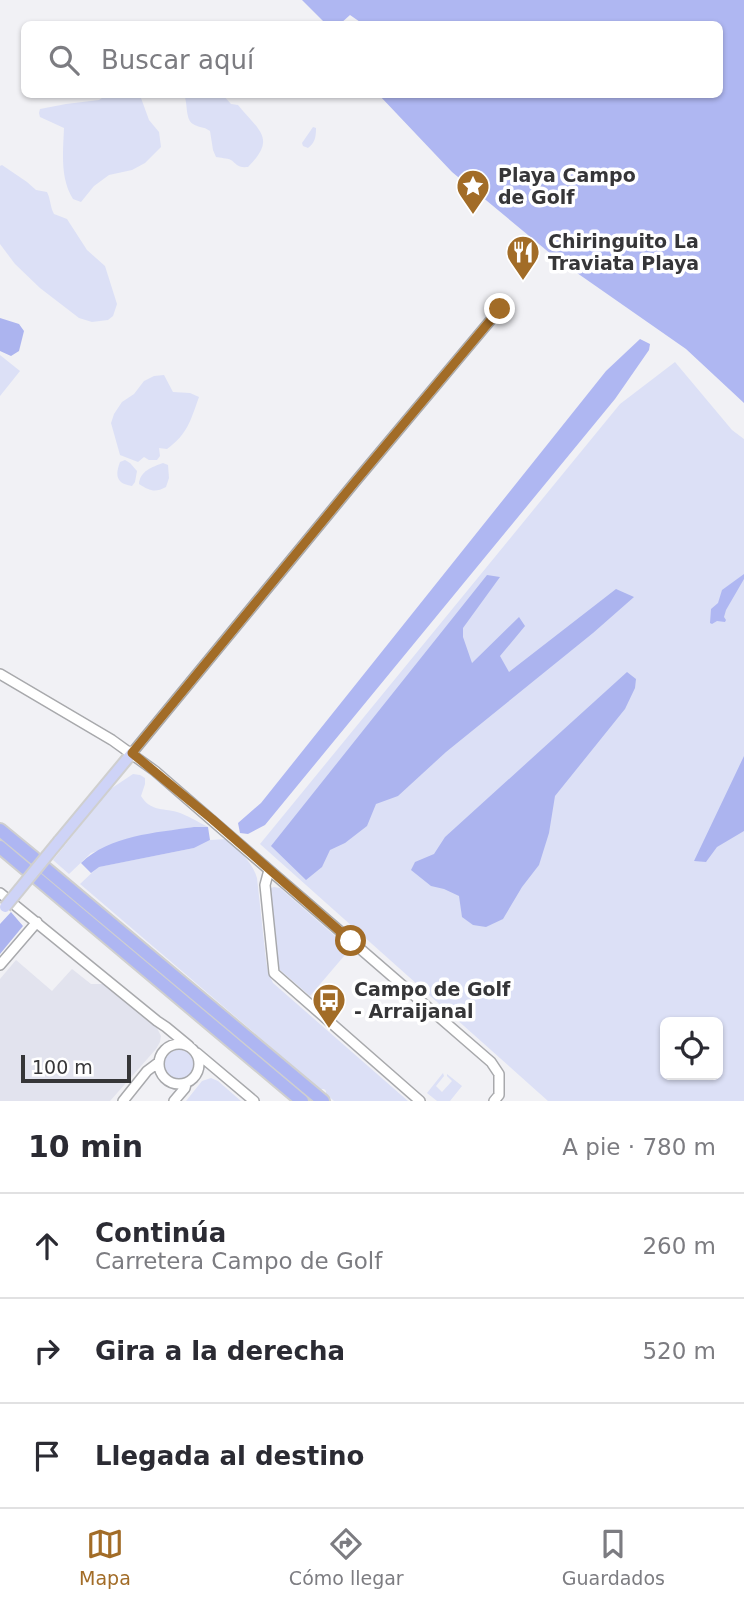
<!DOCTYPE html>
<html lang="es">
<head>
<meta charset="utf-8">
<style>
  body { margin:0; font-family:"DejaVu Sans",sans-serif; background:#f7f7f7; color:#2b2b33 }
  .controls { position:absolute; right:21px; bottom:21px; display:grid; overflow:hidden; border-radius:10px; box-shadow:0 2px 5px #0004 }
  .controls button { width:63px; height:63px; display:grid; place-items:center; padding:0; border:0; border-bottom:2px solid #e1e1e2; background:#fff; color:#2b2b33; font:35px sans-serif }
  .scale { position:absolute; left:21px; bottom:18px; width:110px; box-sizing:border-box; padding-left:7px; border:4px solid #363638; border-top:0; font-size:19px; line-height:24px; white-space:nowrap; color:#363638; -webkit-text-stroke:5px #fff; paint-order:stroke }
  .stop { position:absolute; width:21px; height:21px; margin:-16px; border:5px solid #a26c27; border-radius:50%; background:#fff }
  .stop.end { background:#a26c27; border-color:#fff; box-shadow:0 2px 7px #0008 }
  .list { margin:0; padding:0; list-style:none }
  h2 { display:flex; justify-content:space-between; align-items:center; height:91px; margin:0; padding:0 28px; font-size:30px }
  h2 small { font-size:23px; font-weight:400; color:#7c7c81 }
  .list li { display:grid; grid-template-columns:46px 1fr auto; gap:21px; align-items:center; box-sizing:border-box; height:105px; padding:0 28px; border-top:2px solid #e1e1e2 }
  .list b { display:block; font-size:26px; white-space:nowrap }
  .list p { margin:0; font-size:23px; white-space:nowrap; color:#7c7c81 }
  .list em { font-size:23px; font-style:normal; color:#7c7c81 }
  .icon { flex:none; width:38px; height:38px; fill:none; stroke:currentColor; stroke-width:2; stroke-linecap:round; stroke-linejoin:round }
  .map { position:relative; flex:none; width:744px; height:1101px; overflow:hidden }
  .search { position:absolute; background:#fff; box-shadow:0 2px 5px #0004; left:21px; right:21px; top:21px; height:77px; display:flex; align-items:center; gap:18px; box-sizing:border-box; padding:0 24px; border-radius:10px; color:#7c7c81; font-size:26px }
  .sheet { height:406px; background:#fff }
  nav { display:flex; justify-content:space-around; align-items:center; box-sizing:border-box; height:98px; border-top:2px solid #e1e1e2; background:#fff; font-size:19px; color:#7c7c81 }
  nav a { display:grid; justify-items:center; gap:4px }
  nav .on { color:#a26c27 }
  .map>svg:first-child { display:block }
  .built { fill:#e2e3ee }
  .green { fill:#dce0f6; fill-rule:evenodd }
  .forest { fill:#acb4ef }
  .water { fill:#afb7f2 }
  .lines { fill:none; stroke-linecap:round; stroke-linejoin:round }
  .minor-casing { stroke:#a8a9ac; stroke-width:12 }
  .major-casing { stroke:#cfcfcf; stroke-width:14 }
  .highway-casing { stroke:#cfcfcf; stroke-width:16 }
  .minor { stroke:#fff; stroke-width:9 }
  .major { stroke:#ced3f7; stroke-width:10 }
  .highway { stroke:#aeb6f2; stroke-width:12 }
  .major-bridge-casing { stroke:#cfcfcf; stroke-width:14; stroke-linecap:butt }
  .major-bridge { stroke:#ced3f7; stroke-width:10 }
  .route { stroke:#a26c27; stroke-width:9 }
  .labels { text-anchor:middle; stroke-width:7; stroke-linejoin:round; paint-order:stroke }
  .poi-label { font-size:19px; font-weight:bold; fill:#363638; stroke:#fff; text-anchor:start }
</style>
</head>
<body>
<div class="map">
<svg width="744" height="1101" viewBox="0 0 744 1101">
  <rect width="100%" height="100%" fill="#f1f1f5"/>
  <path class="built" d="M16,960L52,991L72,969L91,984H104L157,1028L161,1036L160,1042L156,1049L110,1101H0V979Z"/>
  <path class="green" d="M106,95H135L141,98L149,120L159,132L161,147L145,163L132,170L109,175L94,186L81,202L73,199C60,178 63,153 64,128L40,117L39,113L40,109L66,104L99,100Z
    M184,95H223L231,104L238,105C259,131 277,138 248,167C237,168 237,164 231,160C227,158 220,158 216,157L213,150L210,131C203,126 199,128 193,124C185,119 188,103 184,95Z
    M313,127L316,128C316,137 315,143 308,148L303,146L302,143Z
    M2,165L27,182L36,190L47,192C51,200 50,207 54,214L67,219L87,250L105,266L117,304L113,316L108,320L92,322L79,318L40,288L15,264L0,244V166Z
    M0,355L20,371L0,396Z
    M675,362L732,430L744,439V1101H548L260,844L620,404ZM665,1022H718V1075H665Z
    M164,375L173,392L190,393L199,397C191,419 188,434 167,449L159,448L160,456L157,460H149L144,457L138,462L120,455L111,423L114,414L122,402L134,394L144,381L154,376Z
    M125,460L130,463L137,471L135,482L132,486C116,484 115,475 120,462Z
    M163,463L168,465L169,478L166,487C155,493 150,491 139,484C140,471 152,467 163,463Z
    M133,774L140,775L145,778V784L141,796C150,811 162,808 177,812C187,815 198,822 208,827H194L151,834L91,853L69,874L53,860L109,790Z
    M226,839C239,851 252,861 257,878L266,960L268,972L273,983L408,1101H334L326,1094V1091L324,1089H320L80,884L98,867L194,848L210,840Z
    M274,887L280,888L350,949L310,996L280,970L279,967L271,892V888Z
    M164 1065a15 15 0 1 1 30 0a15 15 0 1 1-30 0Z
    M443,1073L444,1076L436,1086L442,1092L452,1081L447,1076V1074L462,1086L450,1101H437L427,1093Z
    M211,1078L218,1081L241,1101H186L202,1081Z"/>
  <path class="forest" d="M0,318L19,324L24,331L19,351L11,356L0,351Z
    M487,575L500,577L463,628V637L472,663L519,617L525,626L500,656L509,672L616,589L634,597L593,633L446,752L398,796L376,804L367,826L345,843L330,850L322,867L306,880L271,846Z
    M627,672L636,679L635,688L625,709L555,796L549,833L539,865L522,887L503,919L486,927L473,925L462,917L459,896L444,889L431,886L411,870L415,862L434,854L445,837Z
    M744,756V831L717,847L706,862L694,861Z
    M11,912L23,926L0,954V924Z"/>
  <path class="water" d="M302,0H744V403L686,349L557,259L452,172L379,95L720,94V24H363L350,15L340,24H326Z
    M640,339L650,344L649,350L615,399L265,825L248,834L240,833L238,823L261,803L606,371Z
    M744,574V579L726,610L724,617L726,620L725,622L717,621L712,624L710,623L711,609L718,603L722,590Z
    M194,827H208L210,840L194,848L99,867L91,873L81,863C110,835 155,833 194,827Z"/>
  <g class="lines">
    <defs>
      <path id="minor" d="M0,674L112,740L155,771L491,1062L499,1074V1095L494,1101
        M132,753L355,482L500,309
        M269,870L265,885L274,973L420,1101
        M0,893L157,1021L166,1027L189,1046
        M0,965L37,922
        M159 1064a20 20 0 1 1 40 0a20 20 0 1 1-40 0Z
        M197,1053L254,1101
        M123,1101L147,1071L159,1062
        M174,1101L185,1088L186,1084"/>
      <path id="major" d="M59,841L132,753"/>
      <path id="highway" d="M0,830L34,858
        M0,847L26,869
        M46,869L323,1101
        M38,879L302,1101"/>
    </defs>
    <use href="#minor" class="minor-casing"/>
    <use href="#major" class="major-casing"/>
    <use href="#highway" class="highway-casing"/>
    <use href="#minor" class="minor"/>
    <use href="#major" class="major"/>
    <use href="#highway" class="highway"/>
    <defs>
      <path id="major-bridge" d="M5,907L59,841"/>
    </defs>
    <use href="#major-bridge" class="major-bridge-casing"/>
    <use href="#major-bridge" class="major-bridge"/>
  </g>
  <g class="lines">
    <path class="route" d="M351,941L212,819L132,753L355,482L500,309"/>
  </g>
  <defs>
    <symbol id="sight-pin" viewBox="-11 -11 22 30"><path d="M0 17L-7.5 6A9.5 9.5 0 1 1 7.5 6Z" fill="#a26c27" stroke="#fff"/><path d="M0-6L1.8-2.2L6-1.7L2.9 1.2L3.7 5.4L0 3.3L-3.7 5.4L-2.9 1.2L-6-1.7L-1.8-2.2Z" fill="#fff"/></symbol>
    <symbol id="restaurant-pin" viewBox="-11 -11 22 30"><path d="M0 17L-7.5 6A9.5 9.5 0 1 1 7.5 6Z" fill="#a26c27" stroke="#fff"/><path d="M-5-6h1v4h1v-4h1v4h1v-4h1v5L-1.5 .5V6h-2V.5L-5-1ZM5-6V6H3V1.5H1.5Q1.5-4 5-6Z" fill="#fff"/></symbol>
    <symbol id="bus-pin" viewBox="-11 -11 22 30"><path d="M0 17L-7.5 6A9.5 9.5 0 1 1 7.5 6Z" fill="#a26c27" stroke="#fff"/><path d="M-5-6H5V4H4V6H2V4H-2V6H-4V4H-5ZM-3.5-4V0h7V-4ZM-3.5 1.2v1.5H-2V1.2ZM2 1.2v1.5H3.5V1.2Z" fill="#fff"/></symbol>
  </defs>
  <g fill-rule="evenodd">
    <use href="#sight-pin" x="454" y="167" width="38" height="52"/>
    <use href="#restaurant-pin" x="504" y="233" width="38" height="52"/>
    <use href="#bus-pin" x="310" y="981" width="38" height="52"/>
  </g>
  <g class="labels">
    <g class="poi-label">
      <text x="498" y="182">Playa Campo<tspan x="498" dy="22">de Golf</tspan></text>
      <text x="548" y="248">Chiringuito La<tspan x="548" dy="22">Traviata Playa</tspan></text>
      <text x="354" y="996">Campo de Golf<tspan x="354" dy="22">- Arraijanal</tspan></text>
    </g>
  </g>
</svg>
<div class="controls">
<button><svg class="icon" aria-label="locate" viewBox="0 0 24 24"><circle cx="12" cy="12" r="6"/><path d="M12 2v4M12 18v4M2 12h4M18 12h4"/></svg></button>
</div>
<div class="scale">100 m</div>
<div class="stop" style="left:351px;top:941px"></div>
<div class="stop end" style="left:500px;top:309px"></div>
<div class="search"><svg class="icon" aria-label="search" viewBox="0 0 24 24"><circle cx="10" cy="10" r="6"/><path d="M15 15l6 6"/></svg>Buscar aquí</div>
</div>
<section class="sheet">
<h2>10 min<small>A pie · 780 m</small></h2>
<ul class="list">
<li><svg class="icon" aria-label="ahead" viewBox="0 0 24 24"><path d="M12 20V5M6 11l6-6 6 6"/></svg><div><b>Continúa</b><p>Carretera Campo de Golf</p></div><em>260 m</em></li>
<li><svg class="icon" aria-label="right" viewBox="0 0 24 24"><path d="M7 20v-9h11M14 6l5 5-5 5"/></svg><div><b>Gira a la derecha</b></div><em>520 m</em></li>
<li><svg class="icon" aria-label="arrive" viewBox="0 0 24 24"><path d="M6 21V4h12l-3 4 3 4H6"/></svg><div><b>Llegada al destino</b></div></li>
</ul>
</section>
<nav>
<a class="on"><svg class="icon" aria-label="map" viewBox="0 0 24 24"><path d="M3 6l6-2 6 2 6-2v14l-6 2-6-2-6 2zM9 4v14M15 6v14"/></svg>Mapa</a>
<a><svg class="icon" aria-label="directions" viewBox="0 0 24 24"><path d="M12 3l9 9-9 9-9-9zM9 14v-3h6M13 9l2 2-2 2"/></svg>Cómo llegar</a>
<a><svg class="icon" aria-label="saved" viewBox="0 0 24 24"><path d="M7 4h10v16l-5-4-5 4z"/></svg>Guardados</a>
</nav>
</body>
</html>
